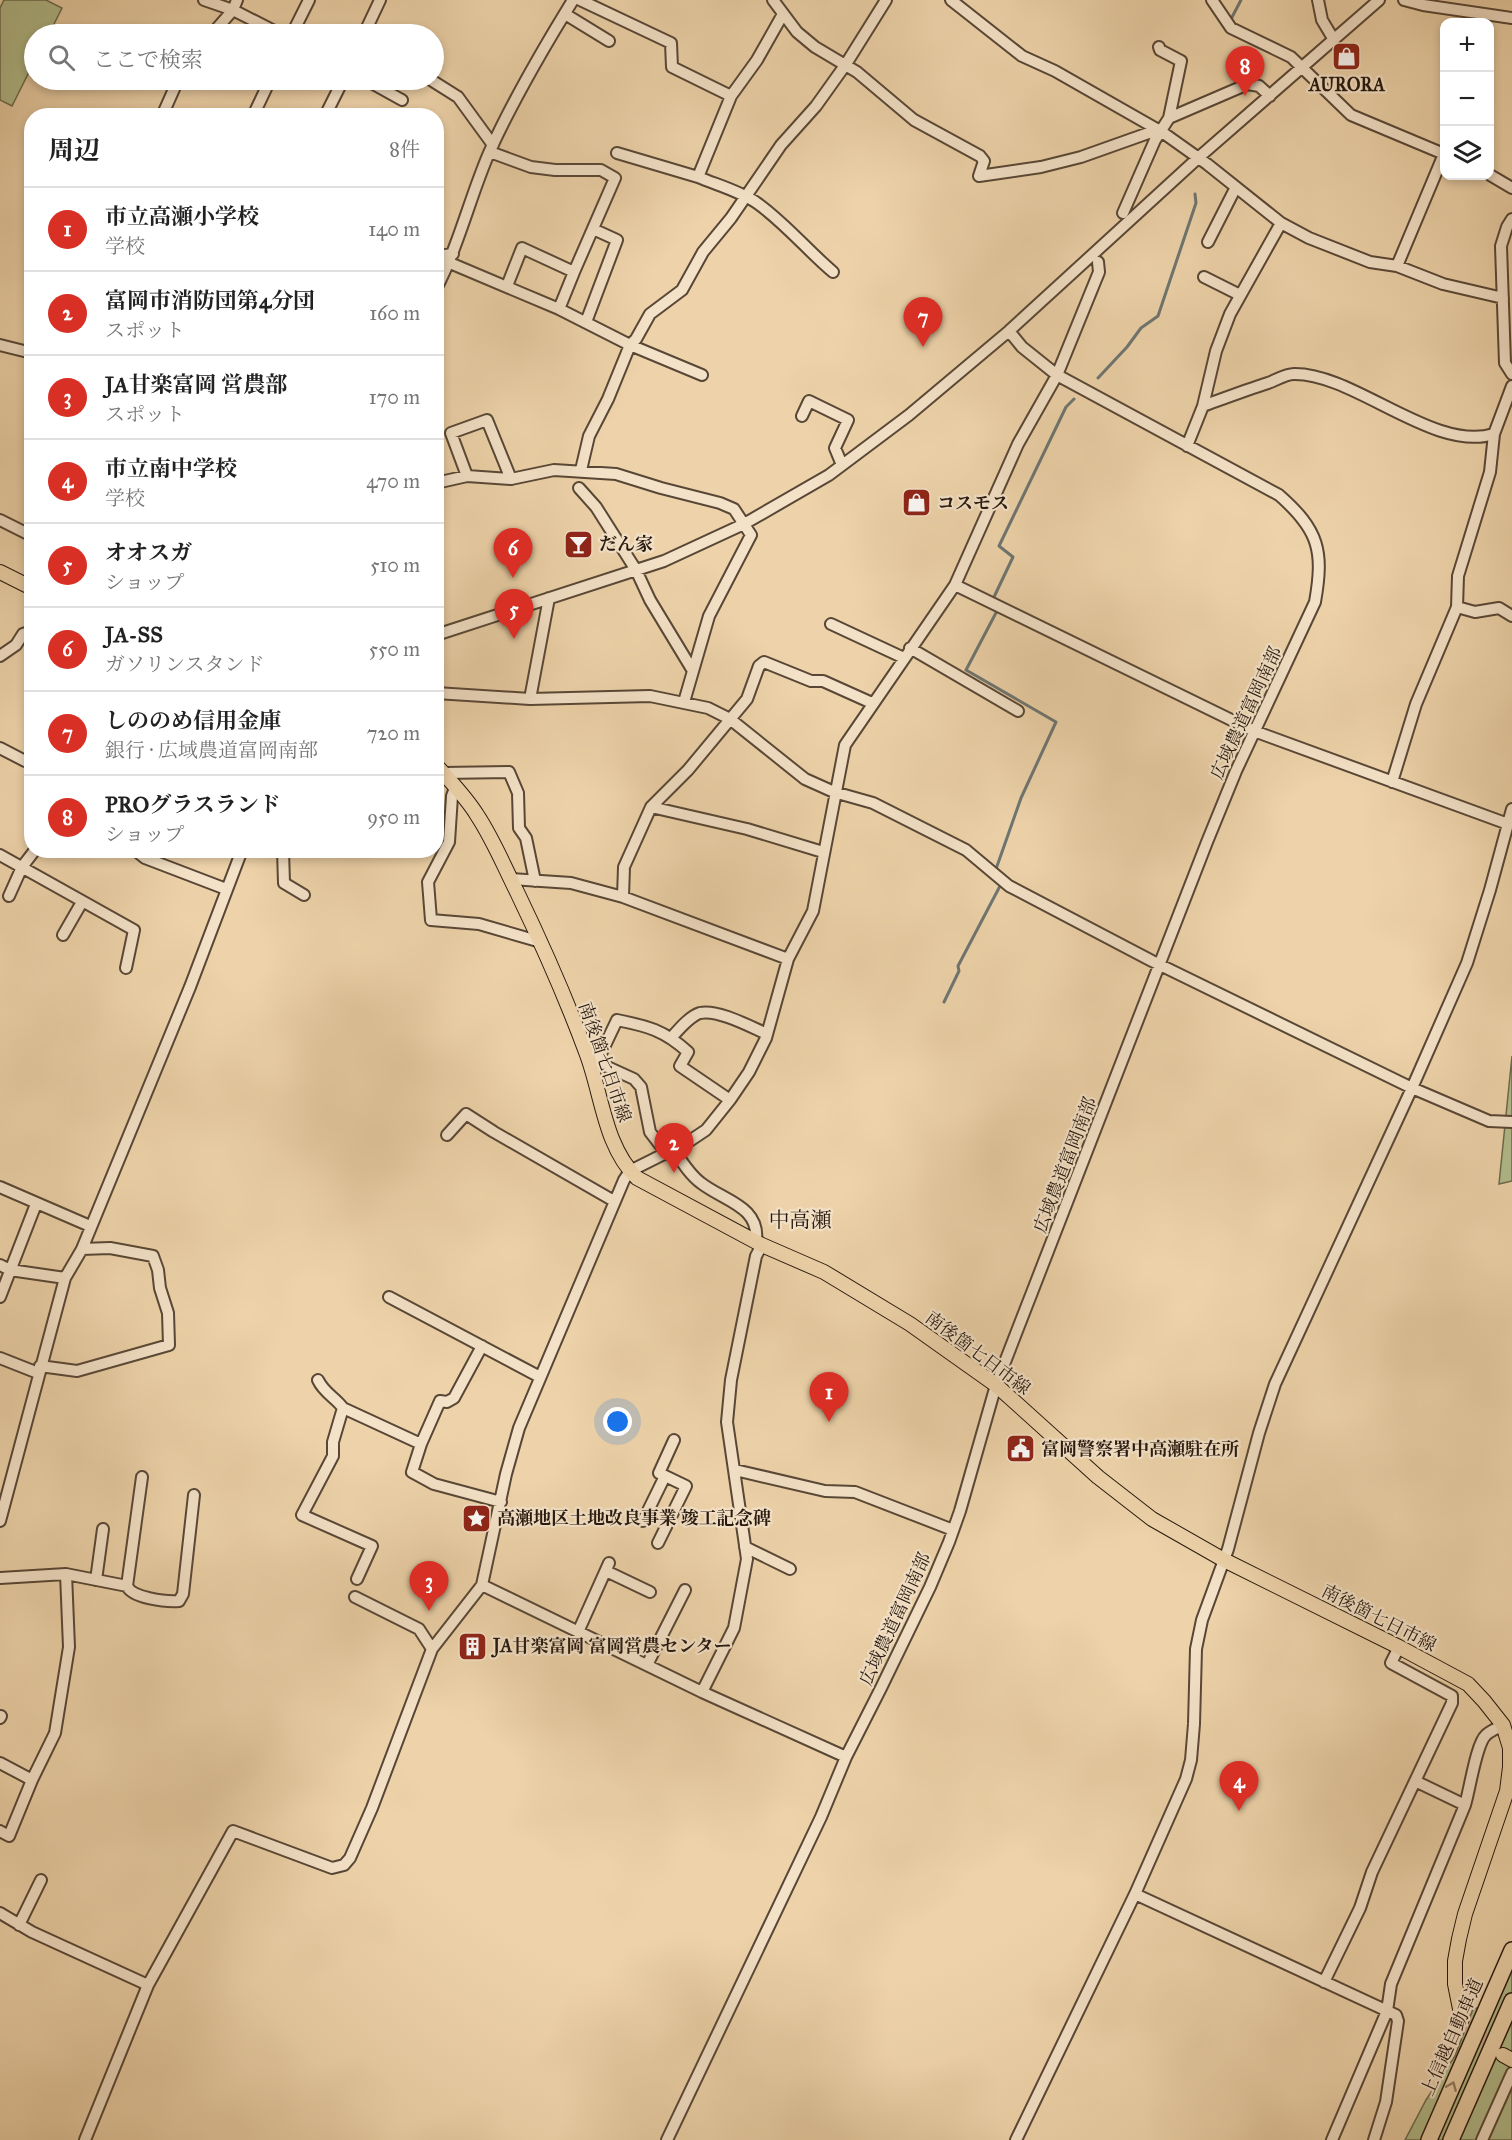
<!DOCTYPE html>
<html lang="ja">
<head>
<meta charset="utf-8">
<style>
  body { margin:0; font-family:"IM FELL Great Primer","Noto Serif JP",serif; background:#f6f6f6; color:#222 }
  .controls { position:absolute; right:18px; top:18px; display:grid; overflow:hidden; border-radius:12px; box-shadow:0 3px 9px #0003 }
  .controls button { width:54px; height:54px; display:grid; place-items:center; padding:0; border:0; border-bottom:2px solid #e0e0e0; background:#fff; color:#222; font:30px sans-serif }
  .you { position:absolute; left:618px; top:1422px; width:21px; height:21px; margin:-15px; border:4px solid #fff; border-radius:50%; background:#1a73e8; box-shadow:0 0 0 9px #1a73e833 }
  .badge { display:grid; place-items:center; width:39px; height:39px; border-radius:50%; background:#d93025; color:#fff; font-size:20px; font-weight:700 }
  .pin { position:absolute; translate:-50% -50px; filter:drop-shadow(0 2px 3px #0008) }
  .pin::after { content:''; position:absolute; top:32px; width:21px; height:18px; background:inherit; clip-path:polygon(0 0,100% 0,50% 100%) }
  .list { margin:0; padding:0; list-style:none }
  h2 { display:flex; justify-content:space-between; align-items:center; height:78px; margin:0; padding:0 24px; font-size:26px }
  h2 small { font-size:20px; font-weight:400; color:#767676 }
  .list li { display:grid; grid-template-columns:39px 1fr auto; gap:18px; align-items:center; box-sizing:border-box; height:84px; padding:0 24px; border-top:2px solid #e0e0e0 }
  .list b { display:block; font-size:22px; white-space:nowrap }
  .list p { margin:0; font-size:20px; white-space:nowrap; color:#767676 }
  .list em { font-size:20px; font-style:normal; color:#767676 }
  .icon { flex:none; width:33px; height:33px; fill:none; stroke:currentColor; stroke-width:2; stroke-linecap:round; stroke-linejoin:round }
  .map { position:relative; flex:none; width:1512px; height:2140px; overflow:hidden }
  .search { position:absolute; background:#fff; box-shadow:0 3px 9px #0003; left:24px; top:24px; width:420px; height:66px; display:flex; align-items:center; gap:15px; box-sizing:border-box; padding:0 21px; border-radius:33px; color:#767676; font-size:22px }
  .panel { position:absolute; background:#fff; box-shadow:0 3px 9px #0003; left:24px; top:108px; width:420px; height:750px; border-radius:24px }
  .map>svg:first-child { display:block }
  .green { fill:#b3be8d; stroke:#6c6b4e; stroke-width:1.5 }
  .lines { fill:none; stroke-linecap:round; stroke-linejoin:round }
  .stream { stroke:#6e7672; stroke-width:3 }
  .major-tunnel { stroke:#c6ae8b; stroke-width:14; stroke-dasharray:14 7; stroke-linecap:butt }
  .minor-casing { stroke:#584736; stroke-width:14 }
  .major-casing { stroke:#26180f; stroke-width:16 }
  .highway-casing { stroke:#26180f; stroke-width:18 }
  .minor { stroke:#f4e2c8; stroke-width:10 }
  .major { stroke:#eed3aa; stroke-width:14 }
  .highway { stroke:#eed3aa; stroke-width:15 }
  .oneway { stroke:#947f64 }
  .labels { text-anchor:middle; stroke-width:4.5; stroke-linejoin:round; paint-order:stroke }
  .poi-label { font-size:18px; font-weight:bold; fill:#26180f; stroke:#f4e2c8; text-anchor:start }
  .street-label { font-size:18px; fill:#26180f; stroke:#f4e2c8 }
  .quarter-label { font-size:21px; fill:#26180f; stroke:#f4e2c8 }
</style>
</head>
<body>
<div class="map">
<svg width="1512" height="2140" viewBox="0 0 1512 2140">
  <rect width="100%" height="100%" fill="#eed3aa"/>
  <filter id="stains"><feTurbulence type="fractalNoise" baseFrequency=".00333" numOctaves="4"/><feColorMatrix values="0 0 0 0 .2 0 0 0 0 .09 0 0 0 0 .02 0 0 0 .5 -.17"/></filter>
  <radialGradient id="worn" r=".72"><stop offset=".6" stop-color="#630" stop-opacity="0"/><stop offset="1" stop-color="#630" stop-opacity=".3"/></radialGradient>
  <path class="green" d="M4,0H46L62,8L49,34H34V62L12,106L0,100V8Z
    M1512,1056V1181L1499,1184Z
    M1512,1968V2140H1405L1426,2100L1455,2056L1473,2009L1496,2004Z"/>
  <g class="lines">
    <path class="stream" d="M1230,21L1241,0
      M1098,378L1127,347L1141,328L1158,316L1196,203L1195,194
      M994,597L1013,557L999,546L1066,407L1074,399
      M996,869L1021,798L1056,722L966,670L998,609
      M944,1002L959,971L958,966L1000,886"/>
    <path class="major-tunnel" d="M1462,2019L1499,2052"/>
    <defs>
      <path id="minor" d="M204,0L233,10L280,34
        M580,0L671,43L672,67L731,96L757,60L783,14
        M773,0L797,32L815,47L857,72L914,120L980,156L984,161L979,176
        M951,0L1022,56L1055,71L1162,132L1207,164L1281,223L1309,238L1370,262L1397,266L1443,284L1503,298
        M1212,0L1231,28L1291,57L1351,115L1444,154
        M1318,0L1322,20L1334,40
        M1404,0L1423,5L1512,18
        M565,14L609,41
        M212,34L233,10L237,0
        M292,34L309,0
        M364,34L380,0
        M1159,47L1160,50L1181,61L1169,118
        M366,80L402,100
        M431,80L458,97L493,145
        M162,116L178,80
        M253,116L270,80
        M325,116L343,80
        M490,152L531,167L555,170H601L615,178L574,272L559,309
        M617,153L698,177L731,96
        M1490,175L1512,188
        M979,176L1041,167L1081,157L1157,130
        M698,177C717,185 740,191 757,203C785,223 807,250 833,272
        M1123,213L1155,140L1169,118L1248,84L1259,86L1270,96
        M1512,219L1507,227L1501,246L1505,363L1512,374
        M1208,242L1236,187
        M436,256L453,254
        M450,263L559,309L630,345L702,375
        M1397,266L1444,154
        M1204,277L1240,295
        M507,286L522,248L574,272
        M436,289C459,245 470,197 489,153C512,102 544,47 573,0
        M586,322L617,240L593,229
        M0,345L32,353
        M1203,406C1225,398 1246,390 1268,383C1276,380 1286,374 1294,374C1354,373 1434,453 1494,434
        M802,416L809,401L848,420L835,448L842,465
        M1187,446L1203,406L1216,351L1230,314L1281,223
        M581,470L589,436L608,399L630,345L636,339L650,314L682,290L703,252L731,218L781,145L816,106L846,64L886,0
        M467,476L451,433L487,420L511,479
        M436,483L467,476L511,479L554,470L616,474L661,488L720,503L734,509L751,535L709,616L684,702
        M579,488L596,507L636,570L650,600L693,671
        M0,520L32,536
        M955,585L1254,731L1508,824
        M1457,607L1475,612L1499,608L1512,616
        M831,624L904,658
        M436,635L664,561L744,524L829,475L909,415L1009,331L1198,158L1379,0
        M910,648L1018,711
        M0,656L16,645L23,634L32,631
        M436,693L530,699L650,696L708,708L730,719L805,779L834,792L873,803L966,850L1009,886L1152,961L1412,1088L1489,1121L1512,1122
        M530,699L549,598
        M0,748L25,761H32
        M443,773L509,772L518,793L519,828L526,838L535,881
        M1392,782L1416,704L1457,607L1458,576L1490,472L1494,434L1512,386
        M455,788L452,796L449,842L428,882L431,920L479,924L541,942
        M651,807L747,829L823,852
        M135,850L145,858L226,889
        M283,850L284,883L304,895
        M0,855L134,930L126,968
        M511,879L571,883L623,897L788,959
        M9,896L22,867L35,850
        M623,897L624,867L651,807L688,770L747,699L759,666L764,662L811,681H823L872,703
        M63,935L82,902
        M672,1037C679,1029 690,1016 700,1013C718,1009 751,1027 767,1034
        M590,1059L634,1079L641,1087L650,1132L667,1154
        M597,1062L617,1020C647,1026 664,1030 688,1052L680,1066L730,1100
        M447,1135L466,1114L494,1132L614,1201
        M674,1150C682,1162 690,1175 701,1183C724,1201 760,1206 756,1241
        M0,1187L90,1226
        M0,1265L10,1270L65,1278
        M0,1297L36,1204
        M389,1297L540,1377
        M482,1346L454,1398L447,1402L440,1401L421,1444L412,1472L434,1484L501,1502
        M0,1358L38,1373
        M40,1366L77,1371L169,1345L168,1313L160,1288L158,1270L153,1256L110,1248L82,1249
        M318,1380C324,1393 335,1397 343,1408L421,1444
        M343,1408L333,1442V1456L302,1515L372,1546L357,1579
        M735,1470L825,1491L855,1492L953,1530
        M142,1477L127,1586C132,1598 166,1602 179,1601L183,1594L194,1495
        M0,1521L65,1278L82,1249L190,987L242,850
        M643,1521L665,1476
        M658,1543L686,1486L659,1473L674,1440
        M745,1547L790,1569
        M606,1571L650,1592
        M0,1578L66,1574L127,1586
        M96,1580L103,1529
        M482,1585L702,1692L846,1757
        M355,1597L419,1629L432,1649
        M578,1632L609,1563
        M647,1665L685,1590
        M702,1692L734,1628L747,1559L727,1422L731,1380L756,1256L762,1245
        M0,1718L1,1716
        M0,1763L32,1780
        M1415,1781L1465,1805
        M0,1831L9,1836L32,1780L55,1733L69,1647L66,1574
        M1135,1894L1396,2015L1398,2021L1386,2102L1374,2140
        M0,1913L32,1932L148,1985
        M19,1925L41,1880
        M1324,1982L1360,1908L1372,1872L1452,1703V1696L1391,1663L1399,1647
        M85,2140L148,1985L233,1831L332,1868L344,1865L350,1858L372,1808L432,1649L482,1585L506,1474L519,1428L624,1180L630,1171L688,1142L706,1130L730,1100L749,1072L766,1038L788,959L813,911L845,745L955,585L1018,444L1057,375L1099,272L1098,262
        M667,2140L821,1817L846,1757L881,1688L930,1587L949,1542L960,1511L996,1385L1207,842L1236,771L1315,602C1324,551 1319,530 1279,495L1057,375L1022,347L1009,331
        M1016,2140L1135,1894L1186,1779L1191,1760L1194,1724L1196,1649L1202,1620L1228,1549L1259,1433L1275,1384L1412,1088L1467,963L1490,890L1512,809
        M1332,2140L1387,2011L1391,1984L1465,1805C1470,1789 1476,1744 1486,1735C1490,1731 1498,1728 1503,1725
        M1482,2140L1512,2073"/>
      <path id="major" d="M0,572L32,588
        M436,765C450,781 466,797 477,815C493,839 504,866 517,892C542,944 566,998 586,1052C602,1093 604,1146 637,1178L762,1245L824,1272L910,1324L996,1385L1098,1477L1152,1519L1224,1560L1399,1647L1468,1684L1484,1701L1503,1725L1510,1748V1767L1507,1791L1465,1914L1459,1939L1455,1961V1984L1462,2019
        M1503,2055L1512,2060"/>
      <path id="highway" d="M1429,2140L1512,1950
        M1451,2140L1512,2001"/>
    </defs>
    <use href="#minor" class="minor-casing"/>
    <use href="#major" class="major-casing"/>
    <use href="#highway" class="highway-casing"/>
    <use href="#minor" class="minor"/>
    <use href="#major" class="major"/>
    <use href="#highway" class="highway"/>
  </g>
  <defs><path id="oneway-chevron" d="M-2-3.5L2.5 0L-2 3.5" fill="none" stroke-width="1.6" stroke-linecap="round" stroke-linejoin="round" transform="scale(1.5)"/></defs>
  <use class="oneway" href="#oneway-chevron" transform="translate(1452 2086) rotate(-67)"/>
  <defs>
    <symbol id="shop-square" viewBox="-11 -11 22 22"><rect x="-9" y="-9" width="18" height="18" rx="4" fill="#8f2418" stroke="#f4e2c8"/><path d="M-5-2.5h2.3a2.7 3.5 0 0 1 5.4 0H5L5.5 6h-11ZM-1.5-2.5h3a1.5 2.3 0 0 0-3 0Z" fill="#fff"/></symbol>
    <symbol id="bar-square" viewBox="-11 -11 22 22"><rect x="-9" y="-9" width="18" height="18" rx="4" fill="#8f2418" stroke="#f4e2c8"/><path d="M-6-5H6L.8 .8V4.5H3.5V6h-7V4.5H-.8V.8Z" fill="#fff"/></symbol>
    <symbol id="civic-square" viewBox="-11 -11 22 22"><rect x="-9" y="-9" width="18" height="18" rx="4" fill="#8f2418" stroke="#f4e2c8"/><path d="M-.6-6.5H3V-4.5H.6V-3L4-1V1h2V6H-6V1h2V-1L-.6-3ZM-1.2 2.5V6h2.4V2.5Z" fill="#fff"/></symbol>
    <symbol id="sight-square" viewBox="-11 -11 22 22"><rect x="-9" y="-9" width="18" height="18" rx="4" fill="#8f2418" stroke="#f4e2c8"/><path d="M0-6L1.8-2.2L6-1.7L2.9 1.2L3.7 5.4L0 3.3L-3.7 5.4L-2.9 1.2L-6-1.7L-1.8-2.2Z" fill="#fff"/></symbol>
    <symbol id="building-square" viewBox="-11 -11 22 22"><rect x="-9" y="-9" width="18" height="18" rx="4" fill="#8f2418" stroke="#f4e2c8"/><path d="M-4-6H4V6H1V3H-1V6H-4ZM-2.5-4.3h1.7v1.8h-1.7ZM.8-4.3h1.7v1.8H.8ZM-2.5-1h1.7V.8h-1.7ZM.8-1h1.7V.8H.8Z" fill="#fff"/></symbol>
  </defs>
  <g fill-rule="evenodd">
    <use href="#shop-square" x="1330" y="40" width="33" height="33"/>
    <use href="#shop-square" x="900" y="486" width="33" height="33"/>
    <use href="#bar-square" x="562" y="528" width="33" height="33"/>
    <use href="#civic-square" x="1004" y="1432" width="33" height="33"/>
    <use href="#sight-square" x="460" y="1502" width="33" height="33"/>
    <use href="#building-square" x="456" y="1630" width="33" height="33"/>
  </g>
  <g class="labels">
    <g class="poi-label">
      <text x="1347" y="91" text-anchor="middle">AURORA</text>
      <text x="937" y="509">コスモス</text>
      <text x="599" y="550">だん家</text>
      <text x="1041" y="1455">富岡警察署中高瀬駐在所</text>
      <text x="497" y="1524">高瀬地区土地改良事業 竣工記念碑</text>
      <text x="493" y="1652">JA甘楽富岡 富岡営農センター</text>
    </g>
    <g class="street-label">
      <text transform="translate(1246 713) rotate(-65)" y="6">広域農道富岡南部</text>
      <text transform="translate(605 1062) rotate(71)" y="6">南後箇七日市線</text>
      <text transform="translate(1065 1165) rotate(-69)" y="6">広域農道富岡南部</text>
      <text transform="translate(978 1353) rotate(37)" y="6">南後箇七日市線</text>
      <text transform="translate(1379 1618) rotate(27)" y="6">南後箇七日市線</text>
      <text transform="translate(895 1619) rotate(-65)" y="6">広域農道富岡南部</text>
      <text transform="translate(1452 2037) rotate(-66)" y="6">上信越自動車道</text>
    </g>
    <g class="quarter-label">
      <text x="800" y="1227">中高瀬</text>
    </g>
  </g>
  <rect width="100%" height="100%" filter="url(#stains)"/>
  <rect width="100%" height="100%" fill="url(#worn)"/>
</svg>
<div class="controls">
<button>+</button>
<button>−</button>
<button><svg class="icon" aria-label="layers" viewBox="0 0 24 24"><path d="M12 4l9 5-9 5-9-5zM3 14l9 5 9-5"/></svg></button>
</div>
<div class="you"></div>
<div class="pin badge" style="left:829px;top:1422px">1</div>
<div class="pin badge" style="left:674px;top:1173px">2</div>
<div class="pin badge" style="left:429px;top:1611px">3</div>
<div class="pin badge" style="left:1239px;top:1811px">4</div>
<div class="pin badge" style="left:514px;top:639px">5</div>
<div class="pin badge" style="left:513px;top:578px">6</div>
<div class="pin badge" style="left:923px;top:347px">7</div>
<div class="pin badge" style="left:1245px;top:96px">8</div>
<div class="search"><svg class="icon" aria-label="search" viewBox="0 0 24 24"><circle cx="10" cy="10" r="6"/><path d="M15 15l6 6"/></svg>ここで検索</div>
<section class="panel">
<h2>周辺<small>8件</small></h2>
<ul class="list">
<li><span class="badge">1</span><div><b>市立高瀬小学校</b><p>学校</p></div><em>140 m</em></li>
<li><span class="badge">2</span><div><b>富岡市消防団第4分団</b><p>スポット</p></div><em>160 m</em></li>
<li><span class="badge">3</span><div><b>JA甘楽富岡 営農部</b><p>スポット</p></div><em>170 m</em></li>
<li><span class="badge">4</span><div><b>市立南中学校</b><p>学校</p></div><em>470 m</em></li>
<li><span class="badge">5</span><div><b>オオスガ</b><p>ショップ</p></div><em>510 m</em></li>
<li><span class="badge">6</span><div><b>JA-SS</b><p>ガソリンスタンド</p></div><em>550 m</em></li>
<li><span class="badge">7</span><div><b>しののめ信用金庫</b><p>銀行 · 広域農道富岡南部</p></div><em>720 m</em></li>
<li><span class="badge">8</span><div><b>PROグラスランド</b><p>ショップ</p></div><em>950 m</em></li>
</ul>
</section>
</div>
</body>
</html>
